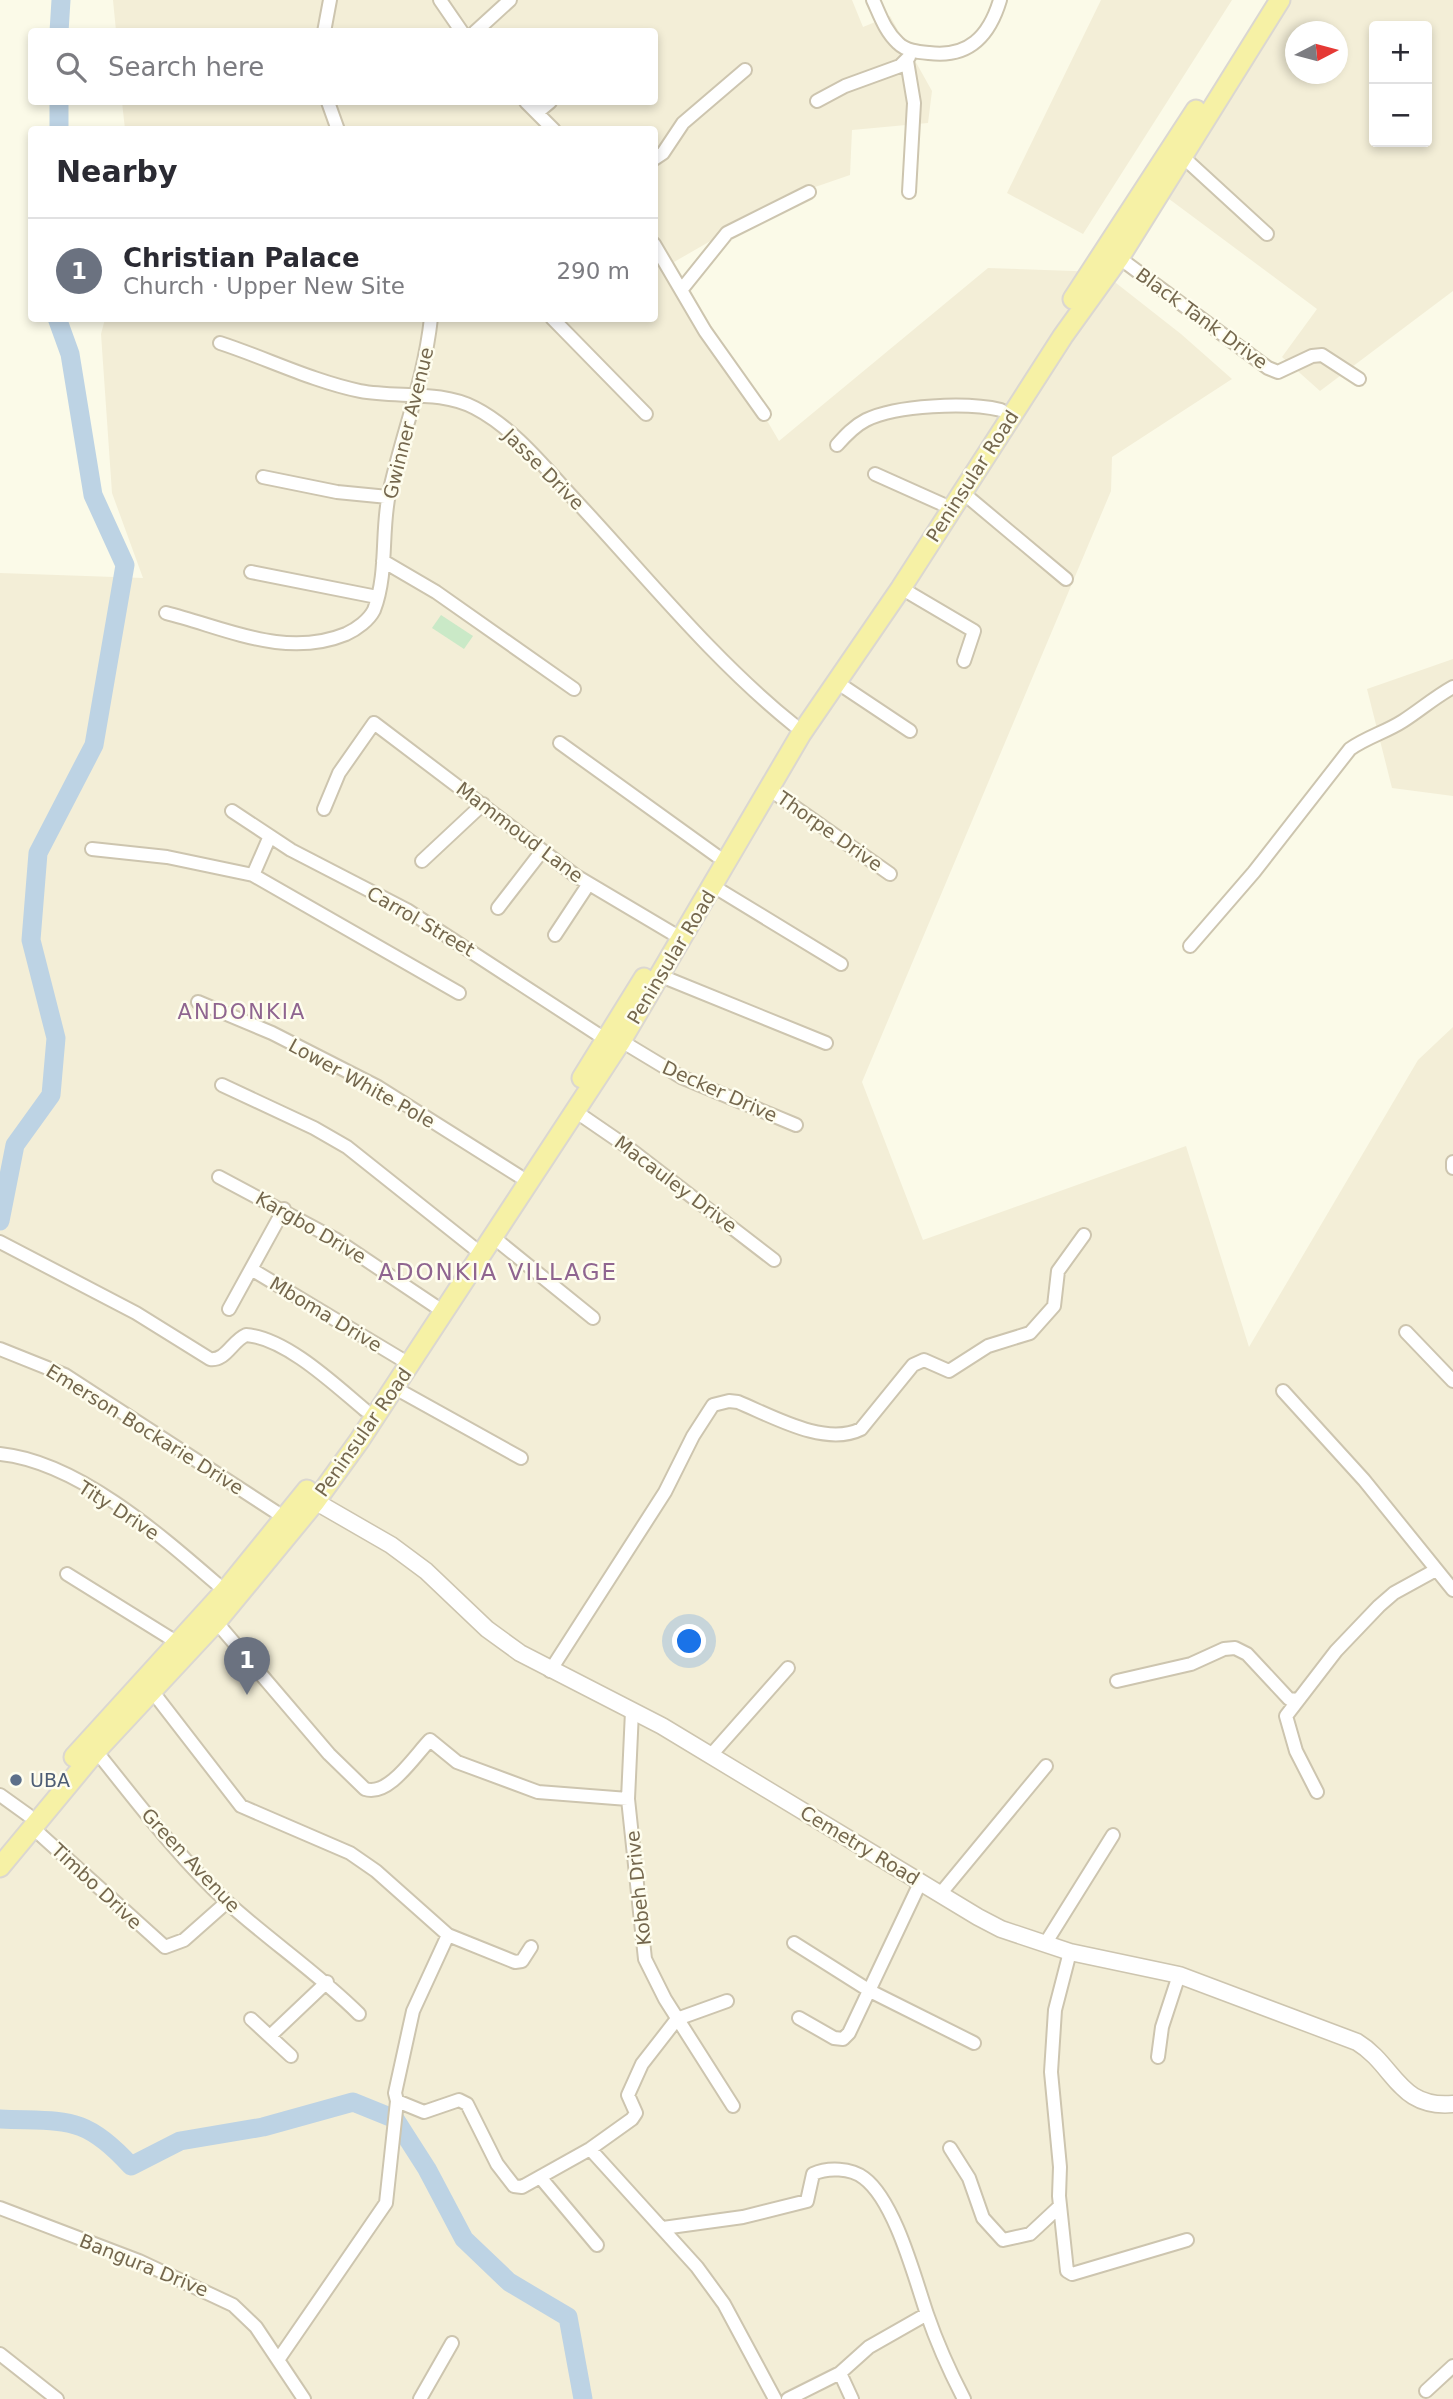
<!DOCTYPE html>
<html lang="en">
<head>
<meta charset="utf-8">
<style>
  body { margin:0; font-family:"DejaVu Sans",sans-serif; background:#f2f2f3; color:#2b2b33 }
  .controls { position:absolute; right:21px; top:21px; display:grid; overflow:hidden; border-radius:7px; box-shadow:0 4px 10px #0003 }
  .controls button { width:63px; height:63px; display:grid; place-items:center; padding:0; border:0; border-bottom:2px solid #e1e1e2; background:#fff; color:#2b2b33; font:35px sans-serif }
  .compass { position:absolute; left:1285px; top:21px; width:63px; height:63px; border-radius:50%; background:#fff; box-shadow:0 4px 10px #0003; rotate:84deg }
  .you { position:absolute; left:690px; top:1642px; width:24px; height:24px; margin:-18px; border:5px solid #fff; border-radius:50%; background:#1a73e8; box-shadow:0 0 0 10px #1a73e833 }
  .badge { display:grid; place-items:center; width:46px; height:46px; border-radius:50%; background:#b45309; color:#fff; font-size:23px; font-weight:700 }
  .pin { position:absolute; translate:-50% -58px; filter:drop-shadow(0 2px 4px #0008) }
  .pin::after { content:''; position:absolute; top:37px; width:24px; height:21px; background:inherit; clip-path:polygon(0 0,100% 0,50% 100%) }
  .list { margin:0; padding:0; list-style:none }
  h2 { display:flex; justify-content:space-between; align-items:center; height:91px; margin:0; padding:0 28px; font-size:30px }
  h2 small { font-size:23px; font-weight:400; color:#7c7c81 }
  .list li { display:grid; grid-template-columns:46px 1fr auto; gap:21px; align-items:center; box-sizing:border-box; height:105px; padding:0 28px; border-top:2px solid #e1e1e2 }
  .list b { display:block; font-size:26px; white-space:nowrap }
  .list p { margin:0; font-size:23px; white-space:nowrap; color:#7c7c81 }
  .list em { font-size:23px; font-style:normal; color:#7c7c81 }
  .icon { flex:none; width:38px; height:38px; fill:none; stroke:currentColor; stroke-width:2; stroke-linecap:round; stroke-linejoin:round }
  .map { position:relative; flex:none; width:1453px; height:2399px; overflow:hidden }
  .search { position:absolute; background:#fff; box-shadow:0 4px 10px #0003; left:28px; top:28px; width:630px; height:77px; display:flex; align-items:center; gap:18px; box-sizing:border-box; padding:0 24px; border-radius:7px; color:#7c7c81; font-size:26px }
  .panel { position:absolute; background:#fff; box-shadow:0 4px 10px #0003; left:28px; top:126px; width:630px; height:196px; border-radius:7px }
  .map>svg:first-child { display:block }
  .residential { fill:#f3eed7; fill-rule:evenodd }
  .garden { fill:#cae9c7 }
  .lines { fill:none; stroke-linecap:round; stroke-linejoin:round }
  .river { stroke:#bdd3e4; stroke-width:19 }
  .minor-casing { stroke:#cdc5af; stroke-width:16 }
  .tertiary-casing { stroke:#cdc5af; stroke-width:19 }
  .primary-casing { stroke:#dbd7d1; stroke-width:23 }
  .minor { stroke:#fff; stroke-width:12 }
  .tertiary { stroke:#fff; stroke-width:16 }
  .primary { stroke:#f6f1a5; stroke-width:19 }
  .service-dot { fill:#5c6f8a; stroke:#fefdee; stroke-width:2.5 }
  .labels { text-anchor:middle; stroke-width:5; stroke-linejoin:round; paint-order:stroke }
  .street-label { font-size:19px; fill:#74674d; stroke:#fefdee }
  .service-label { font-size:19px; fill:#4e5e75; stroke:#fefdee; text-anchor:start }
  .neighbourhood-label { font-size:21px; letter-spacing:2px; fill:#8f6590; stroke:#fefdee }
  .quarter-label { font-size:23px; letter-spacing:2px; fill:#8f6590; stroke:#fefdee }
</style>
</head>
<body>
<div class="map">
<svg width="1453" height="2399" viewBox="0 0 1453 2399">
  <rect width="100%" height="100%" fill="#fbfae8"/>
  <path class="residential" d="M113,0H852L863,27L890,16L932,91L928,123L852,130L850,175L789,196L674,262L779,441L988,268L1102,272L1181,334L1232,379L1112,457L1111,491L862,1082L923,1240L1186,1146L1249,1347L1418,1060L1453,1027V2399H0V573L143,578L112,493L101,334L105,319L654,318V130L125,129L122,102H654V32L116,31Z
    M1101,0H1232L1083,234L1007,193Z
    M1274,0H1453V291L1320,391L1282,357L1317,309L1157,190ZM1374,26H1427V142H1374ZM1296,32H1338V74H1296Z
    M1453,659V796L1392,788L1367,689Z"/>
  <path class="garden" d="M441,615L473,636L464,649L432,628Z"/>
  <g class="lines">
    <path class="river" d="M59,32L61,0
      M59,102V130
      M0,1221L15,1145L51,1095L56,1038L31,940L38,853L94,745L125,565L93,495L70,354L57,318
      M0,2119C66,2122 84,2114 131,2166L180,2141L263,2127L353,2102L395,2119L427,2169L464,2239L509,2282L568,2317L583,2399"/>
    <defs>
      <path id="minor" d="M440,0L462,32
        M873,0C880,15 885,31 898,43C906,51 918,52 929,53C968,58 989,37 1000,0
        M324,32L330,0
        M475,32L510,0
        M907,61L914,103L909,192
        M817,101L845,86L900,66L909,57
        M328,102L338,130
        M526,102L554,130
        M538,112L550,102
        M1183,157L1267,234
        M654,159L663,153L683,123L745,70
        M654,244L705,331L764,414
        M1114,254L1268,368L1278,372L1312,356L1322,355L1359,379
        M682,289L727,233L809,192
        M552,318L646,414
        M220,343C266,358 312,381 360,391C397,398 441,390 475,408C514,428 546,469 576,501C646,576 713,660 794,725
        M837,445C845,436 854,426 866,420C897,405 967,402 1001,410
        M875,474L942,504
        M263,477L337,492L388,497
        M962,492L1066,579
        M383,561L436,592L574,689
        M251,572L377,597
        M901,588L974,631L964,661
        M166,613C226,628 285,659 346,634C357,629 369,620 374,610C388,573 381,531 389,494C402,433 424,382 431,318
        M838,683L910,731
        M560,743L717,856
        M769,789L890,874
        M324,809L339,773L374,723L576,876L672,933
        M232,811L291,850L407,910L605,1039
        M92,849L167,857L253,875L459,993
        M422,861L483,804
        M253,875L270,836
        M713,886L841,964
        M498,908L542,851
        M555,935L588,885
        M1190,946L1254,872L1350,749C1367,737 1386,732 1403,721C1420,710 1435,697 1453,687
        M661,976L826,1043
        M198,1002L272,1033L378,1087L519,1176
        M618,1039L681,1077L796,1125
        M222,1085L314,1128L347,1147L474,1248
        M575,1111L626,1146L774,1260
        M1453,1162V1168
        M219,1177L335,1239L435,1306
        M493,1237L593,1318
        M0,1242L136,1313L210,1359C226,1361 232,1341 246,1335C286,1338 335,1385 365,1410
        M251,1269L401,1359
        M229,1309L284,1209
        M1406,1332L1453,1381
        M0,1349L65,1375L285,1518
        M395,1388L521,1458
        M1283,1391L1364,1480L1453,1590
        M0,1454C80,1462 166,1540 225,1591
        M67,1574L178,1643
        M212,1617L329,1754L365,1789C389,1797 415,1755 430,1740L457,1762L538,1792L628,1799
        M550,1671L665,1492L693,1436L713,1405L729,1401L738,1402C772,1416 825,1447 861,1429L913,1365L924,1360L949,1371L988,1346L1030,1333L1054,1306L1058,1271L1084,1235
        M1117,1681L1191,1664L1224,1649L1235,1648L1247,1654L1289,1699L1297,1700
        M149,1687L241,1806L350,1853L376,1871L448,1935L515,1962L522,1961L531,1947
        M632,1711L628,1799L645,1959L665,1999L733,2106
        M96,1751C138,1803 178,1857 227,1902C270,1941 318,1973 359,2014
        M711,1755L788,1668
        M1317,1792L1296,1751L1286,1716L1336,1651L1379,1606L1394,1593L1434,1571
        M0,1795L28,1815
        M33,1828L165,1947L184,1940L227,1902
        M941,1893L1046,1766
        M448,1935L413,2011L395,2093L397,2101L424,2112L459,2100L467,2104L497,2164L514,2186L522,2187L590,2149L632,2119L636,2113L628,2095L642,2064L677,2019
        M794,1943L870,1991L974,2043
        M1045,1944L1113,1835
        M1070,1952L1055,2010L1051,2072L1060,2167L1059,2196L1067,2271L1072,2274L1187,2240
        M799,2018L834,2038L843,2039L849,2033L921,1881
        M251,2019L291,2056
        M677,2019L727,2001
        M270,2036L327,1982
        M1158,2057L1162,2027L1179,1975
        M950,2148L969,2178L983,2218L1003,2240L1030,2234L1060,2206
        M590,2149L697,2267L724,2304L775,2399
        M540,2177L597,2245
        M0,2208L139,2261L233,2305L256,2327L304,2399
        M663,2228L743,2217L807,2201L813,2174C828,2167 851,2168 864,2178C895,2201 915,2279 927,2314C937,2343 950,2372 964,2399
        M0,2354L57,2399
        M278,2360L386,2203L397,2101
        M840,2373L852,2399
        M1426,2391L1453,2366
        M420,2399L452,2343
        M788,2399L840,2373L869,2347L927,2314"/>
      <path id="tertiary" d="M306,1496L391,1545L426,1571L487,1629L520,1653L662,1726L978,1917L1001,1929L1070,1952L1179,1975L1357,2042C1395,2065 1398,2109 1453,2104"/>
      <path id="primary" d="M1073,299L1196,110
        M582,1078L644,978
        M74,1757L225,1591L307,1490
        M0,1867L96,1751L217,1621L315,1502L359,1441L621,1041L801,734L901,588L1063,336L1119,258L1280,0"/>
    </defs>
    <use href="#minor" class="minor-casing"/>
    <use href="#tertiary" class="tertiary-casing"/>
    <use href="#primary" class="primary-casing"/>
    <use href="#minor" class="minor"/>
    <use href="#tertiary" class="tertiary"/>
    <use href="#primary" class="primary"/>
  </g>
  <circle class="service-dot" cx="16" cy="1780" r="7"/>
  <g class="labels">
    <g class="street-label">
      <text transform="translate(1202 318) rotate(36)" y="7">Black Tank Drive</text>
      <text transform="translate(408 423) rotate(-76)" y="7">Gwinner Avenue</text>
      <text transform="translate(544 469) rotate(45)" y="7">Jasse Drive</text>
      <text transform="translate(972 476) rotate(-57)" y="7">Peninsular Road</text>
      <text transform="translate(830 831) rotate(35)" y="7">Thorpe Drive</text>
      <text transform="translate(520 832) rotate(37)" y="7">Mammoud Lane</text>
      <text transform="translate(421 921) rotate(30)" y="7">Carrol Street</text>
      <text transform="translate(671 957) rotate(-59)" y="7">Peninsular Road</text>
      <text transform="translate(362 1083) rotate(29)" y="7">Lower White Pole</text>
      <text transform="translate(720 1091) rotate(24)" y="7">Decker Drive</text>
      <text transform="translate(676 1184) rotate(37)" y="7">Macauley Drive</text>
      <text transform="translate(311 1227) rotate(30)" y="7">Kargbo Drive</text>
      <text transform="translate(326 1314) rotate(31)" y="7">Mboma Drive</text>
      <text transform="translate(145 1429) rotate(32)" y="7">Emerson Bockarie Drive</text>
      <text transform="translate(363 1432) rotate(-55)" y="7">Peninsular Road</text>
      <text transform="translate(119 1510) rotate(33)" y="7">Tity Drive</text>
      <text transform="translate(860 1845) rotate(31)" y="7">Cemetry Road</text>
      <text transform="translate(191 1860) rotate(47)" y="7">Green Avenue</text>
      <text transform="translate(97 1886) rotate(43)" y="7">Timbo Drive</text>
      <text transform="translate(638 1888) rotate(-96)" y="7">Kobeh Drive</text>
      <text transform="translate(144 2265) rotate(22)" y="7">Bangura Drive</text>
    </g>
    <g class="service-label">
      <text x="30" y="1787">UBA</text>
    </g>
    <g class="neighbourhood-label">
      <text x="242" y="1019">ANDONKIA</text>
    </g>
    <g class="quarter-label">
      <text x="498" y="1280">ADONKIA VILLAGE</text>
    </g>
  </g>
</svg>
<div class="controls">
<button>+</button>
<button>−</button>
</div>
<svg class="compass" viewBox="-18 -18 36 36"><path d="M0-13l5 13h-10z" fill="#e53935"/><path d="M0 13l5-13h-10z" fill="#7c7c81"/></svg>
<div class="you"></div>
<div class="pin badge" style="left:247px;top:1695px;background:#6b7280">1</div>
<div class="search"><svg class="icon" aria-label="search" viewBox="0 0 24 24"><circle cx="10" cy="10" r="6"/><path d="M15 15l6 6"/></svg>Search here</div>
<section class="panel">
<h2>Nearby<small></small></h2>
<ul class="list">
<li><span class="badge" style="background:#6b7280">1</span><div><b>Christian Palace</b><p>Church · Upper New Site</p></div><em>290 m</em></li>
</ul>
</section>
</div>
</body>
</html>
